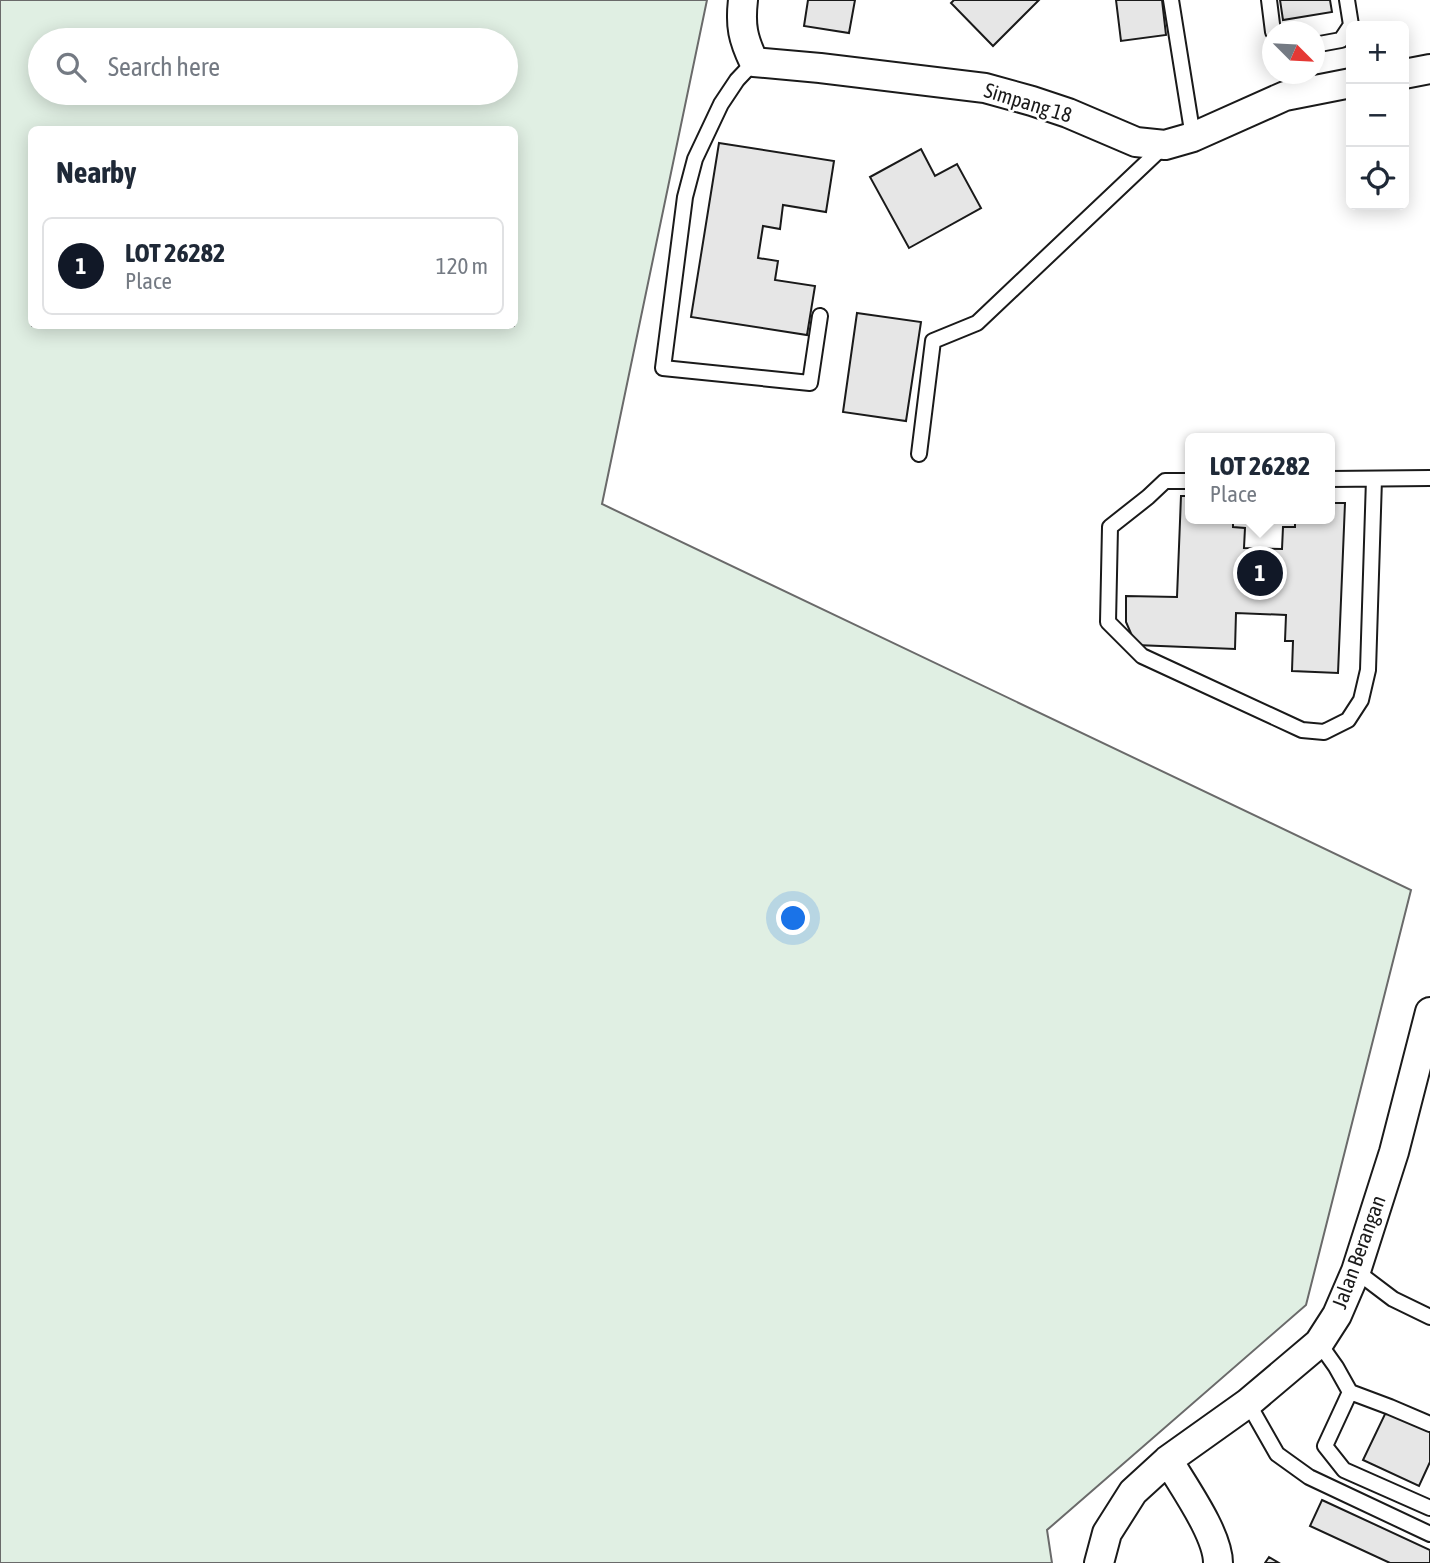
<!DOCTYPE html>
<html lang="en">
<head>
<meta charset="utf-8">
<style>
  body { margin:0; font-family:"Asap Condensed",sans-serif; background:#f2f2f3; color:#1f2937 }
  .controls { position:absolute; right:21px; top:21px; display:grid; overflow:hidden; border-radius:10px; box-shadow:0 4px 18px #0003 }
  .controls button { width:63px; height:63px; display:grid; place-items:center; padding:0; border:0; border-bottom:2px solid #e0e1e3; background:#fff; color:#1f2937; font:35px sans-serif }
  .compass { position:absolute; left:1262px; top:21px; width:63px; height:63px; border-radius:50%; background:#fff; box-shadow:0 4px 18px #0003; rotate:114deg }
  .you { position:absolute; left:794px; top:919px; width:24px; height:24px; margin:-18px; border:5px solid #fff; border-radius:50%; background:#1a73e8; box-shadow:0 0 0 10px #1a73e833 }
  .badge { display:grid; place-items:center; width:46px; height:46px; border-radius:50%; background:#111827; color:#fff; font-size:23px; font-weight:700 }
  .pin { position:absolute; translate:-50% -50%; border:4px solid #fff; box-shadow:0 2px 7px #0006 }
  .popup { position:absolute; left:1185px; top:433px; width:150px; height:91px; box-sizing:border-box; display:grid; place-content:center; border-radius:10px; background:#fff; filter:drop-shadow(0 2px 5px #0005); font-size:23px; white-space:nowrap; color:#747a83 }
  .popup b { font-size:26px; color:#1f2937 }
  .popup::after { content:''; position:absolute; left:50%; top:100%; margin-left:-14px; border:14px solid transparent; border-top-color:#fff }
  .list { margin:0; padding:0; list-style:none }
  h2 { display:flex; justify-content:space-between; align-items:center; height:91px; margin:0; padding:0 28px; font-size:30px }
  h2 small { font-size:23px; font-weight:400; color:#747a83 }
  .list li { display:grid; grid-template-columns:46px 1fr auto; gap:21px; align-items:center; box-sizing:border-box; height:98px; margin:0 14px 14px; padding:0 14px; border:2px solid #e0e1e3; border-radius:10px }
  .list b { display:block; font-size:26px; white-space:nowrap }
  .list p { margin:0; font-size:23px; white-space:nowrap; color:#747a83 }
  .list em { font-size:23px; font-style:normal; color:#747a83 }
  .icon { flex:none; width:38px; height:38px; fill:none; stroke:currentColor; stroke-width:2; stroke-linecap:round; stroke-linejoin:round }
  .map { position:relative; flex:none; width:1430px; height:1563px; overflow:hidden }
  .search { position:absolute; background:#fff; box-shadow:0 4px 18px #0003; left:28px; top:28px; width:490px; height:77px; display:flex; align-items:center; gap:18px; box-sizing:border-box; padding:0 24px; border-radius:38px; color:#747a83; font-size:26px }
  .panel { position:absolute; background:#fff; box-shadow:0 4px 18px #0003; left:28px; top:126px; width:490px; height:203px; border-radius:10px }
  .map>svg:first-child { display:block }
  .green { fill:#e0efe3; stroke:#6a6a6a; stroke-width:2; fill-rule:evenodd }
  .building { fill:#e6e6e6; stroke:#1a1a1a; stroke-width:2 }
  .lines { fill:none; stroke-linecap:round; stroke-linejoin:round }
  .service-casing { stroke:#1a1a1a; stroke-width:18 }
  .minor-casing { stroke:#1a1a1a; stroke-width:32 }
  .service { stroke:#fff; stroke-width:14 }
  .minor { stroke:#fff; stroke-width:28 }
  .labels { text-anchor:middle; stroke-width:5; stroke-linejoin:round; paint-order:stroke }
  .street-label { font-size:21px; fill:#1a1a1a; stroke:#fff }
</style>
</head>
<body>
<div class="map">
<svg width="1430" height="1563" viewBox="0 0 1430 1563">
  <rect width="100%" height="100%" fill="#fff"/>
  <path class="green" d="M0,0H707L602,504L1411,890L1306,1305L1047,1530L1052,1563H0ZM40,40H506V93H40ZM32,130H514V326H32Z"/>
  <path class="building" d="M808,0H855L849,33L804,26Z
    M954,0H1039L993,46L951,3Z
    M1116,0H1162L1166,35L1121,41Z
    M1280,0H1330L1332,12L1283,20Z
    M719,143L834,161L826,212L783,205L780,229L763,226L758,258L778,261L775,280L815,286L807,335L691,317Z
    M921,149L935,176L957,164L981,208L909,248L870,177Z
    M857,313L921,322L906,421L843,412Z
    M1181,496H1190V519H1233V527L1245,528L1244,548L1282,549L1283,527H1295V519H1330V503H1345L1338,673L1292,671L1293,641H1285L1286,615L1236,613L1235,649L1136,645L1126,622V596L1177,597Z
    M1386,1412L1430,1432V1462L1419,1486L1363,1460Z
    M1322,1500L1430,1550V1563H1390L1310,1526Z
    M1269,1557L1279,1563H1265Z"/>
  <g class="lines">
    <defs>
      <path id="service" d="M1171,0L1193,137
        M1269,0L1273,32
        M1314,45L1341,40L1351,25L1347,0
        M754,62L737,80L721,104L695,159L685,197L663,368L810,383L820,316
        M919,454L933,341L977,323L1164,146
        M1330,479L1430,478
        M1190,481H1165L1148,497L1110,527L1108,622L1142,656L1302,730L1324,732L1348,720L1361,700L1368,670L1374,479
        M1356,1271L1393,1299L1430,1317
        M1319,1343L1336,1367L1350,1392L1390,1407L1430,1424
        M1350,1392L1325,1446L1344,1470L1430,1508
        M1248,1403L1277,1454L1309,1477L1430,1534"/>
      <path id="minor" d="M743,0C740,26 743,39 754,62L820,68L985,88L1032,101L1068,113L1136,142L1165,145L1193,137L1285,96L1351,83
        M1404,74L1430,69
        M1168,1460C1183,1486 1218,1534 1218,1563
        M1099,1563L1107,1533L1133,1492L1168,1460L1248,1403L1319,1343L1337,1315L1356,1271L1394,1152L1430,1012"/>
    </defs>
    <use href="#service" class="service-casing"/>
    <use href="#minor" class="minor-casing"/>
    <use href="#service" class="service"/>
    <use href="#minor" class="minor"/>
  </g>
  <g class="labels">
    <g class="street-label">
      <text transform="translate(1028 103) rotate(17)" y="7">Simpang 18</text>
      <text transform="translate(1359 1252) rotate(-70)" y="7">Jalan Berangan</text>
    </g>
  </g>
</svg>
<div class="controls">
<button>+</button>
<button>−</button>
<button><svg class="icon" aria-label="locate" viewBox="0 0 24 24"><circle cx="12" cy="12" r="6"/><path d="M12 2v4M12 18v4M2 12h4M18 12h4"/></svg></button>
</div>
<svg class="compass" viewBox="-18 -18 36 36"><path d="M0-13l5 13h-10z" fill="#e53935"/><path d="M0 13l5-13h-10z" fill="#747a83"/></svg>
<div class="you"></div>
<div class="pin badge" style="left:1260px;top:573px">1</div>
<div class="popup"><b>LOT 26282</b>Place</div>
<div class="search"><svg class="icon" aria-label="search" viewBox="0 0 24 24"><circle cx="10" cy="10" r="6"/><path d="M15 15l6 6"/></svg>Search here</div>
<section class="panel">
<h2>Nearby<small></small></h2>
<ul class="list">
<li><span class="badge">1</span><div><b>LOT 26282</b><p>Place</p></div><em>120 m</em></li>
</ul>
</section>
</div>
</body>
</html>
